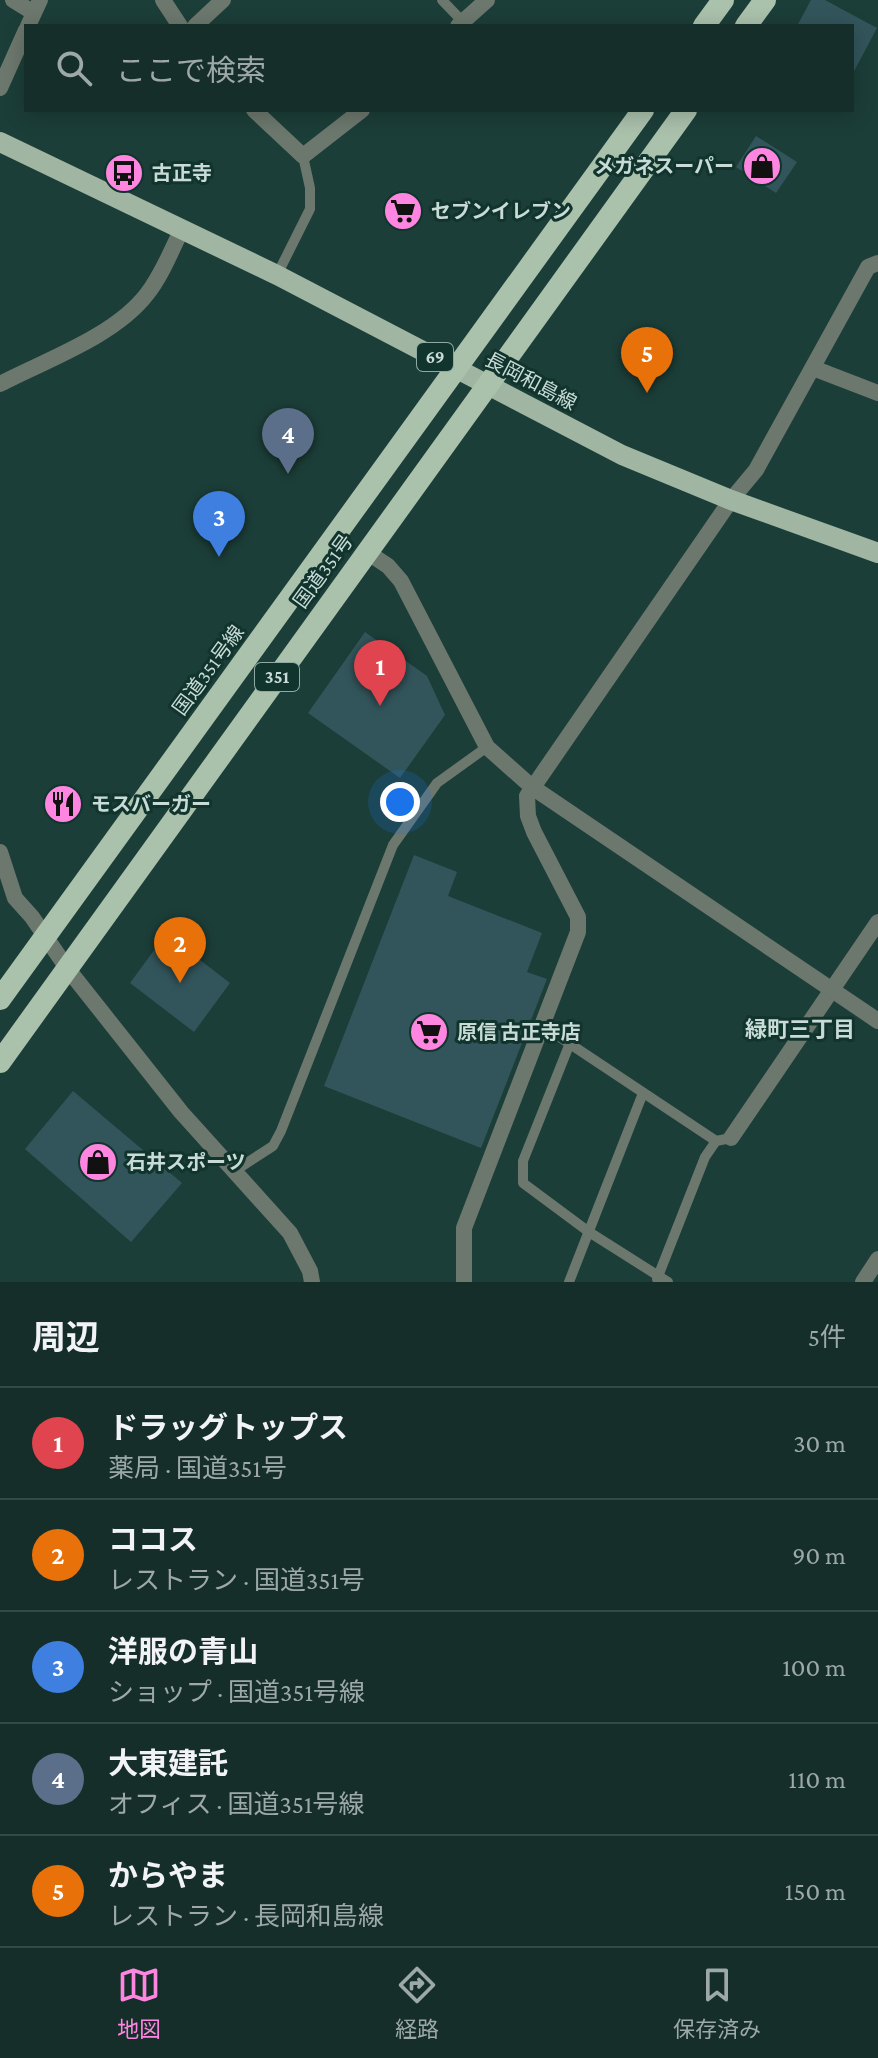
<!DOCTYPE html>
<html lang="ja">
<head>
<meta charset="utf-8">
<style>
  body { margin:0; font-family:"Crimson Pro","Noto Sans JP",serif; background:#223a36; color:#f1f3f6 }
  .you { position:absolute; left:400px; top:802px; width:28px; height:28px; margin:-20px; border:6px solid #fff; border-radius:50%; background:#1a73e8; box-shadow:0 0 0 12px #1a73e833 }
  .badge { display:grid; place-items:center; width:52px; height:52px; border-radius:50%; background:#fe86e0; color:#fff; font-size:26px; font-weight:700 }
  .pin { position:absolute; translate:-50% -66px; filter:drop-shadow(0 2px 4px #0008) }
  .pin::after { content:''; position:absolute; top:42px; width:28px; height:24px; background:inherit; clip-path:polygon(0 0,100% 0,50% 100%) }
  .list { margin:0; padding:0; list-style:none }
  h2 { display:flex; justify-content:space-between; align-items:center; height:104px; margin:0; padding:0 32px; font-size:34px }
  h2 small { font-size:26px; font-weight:400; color:#9da8a8 }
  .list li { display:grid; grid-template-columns:52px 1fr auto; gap:24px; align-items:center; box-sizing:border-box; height:112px; padding:0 32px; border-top:2px solid #344a47 }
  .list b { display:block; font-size:30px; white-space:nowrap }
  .list p { margin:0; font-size:26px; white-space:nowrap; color:#9da8a8 }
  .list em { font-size:26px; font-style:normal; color:#9da8a8 }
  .icon { flex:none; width:44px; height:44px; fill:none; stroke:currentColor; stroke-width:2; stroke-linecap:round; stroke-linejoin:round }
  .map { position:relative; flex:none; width:878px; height:1282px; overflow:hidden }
  .search { position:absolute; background:#152e2a; box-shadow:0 4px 20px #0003; left:24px; right:24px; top:24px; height:88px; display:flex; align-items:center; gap:20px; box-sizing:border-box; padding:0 28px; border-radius:0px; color:#9da8a8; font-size:30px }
  .sheet { height:664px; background:#152e2a }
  nav { display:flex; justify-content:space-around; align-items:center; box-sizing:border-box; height:112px; border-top:2px solid #344a47; background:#152e2a; font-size:22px; color:#9da8a8 }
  nav a { display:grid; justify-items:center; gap:4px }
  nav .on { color:#fe86e0 }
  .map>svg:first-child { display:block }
  .building { fill:#32555b }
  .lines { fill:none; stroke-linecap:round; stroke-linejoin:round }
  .service { stroke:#6c776d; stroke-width:10 }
  .minor { stroke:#6c776d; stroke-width:16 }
  .tertiary { stroke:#6c776d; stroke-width:16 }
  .primary { stroke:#a0b5a2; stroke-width:20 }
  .trunk { stroke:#aac1ac; stroke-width:22 }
  .labels { text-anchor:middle; stroke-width:6; stroke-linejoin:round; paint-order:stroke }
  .shield { fill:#11342d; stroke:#91a9a3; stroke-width:2 }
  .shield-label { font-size:18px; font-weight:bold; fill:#c8dbd6 }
  .poi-label { font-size:20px; font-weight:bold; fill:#c8dbd6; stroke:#11342d; text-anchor:start }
  .street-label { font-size:20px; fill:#c8dbd6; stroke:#11342d }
  .neighbourhood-label { font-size:22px; font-weight:bold; fill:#c8dbd6; stroke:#11342d }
</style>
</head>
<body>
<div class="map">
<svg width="878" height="1282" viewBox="0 0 878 1282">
  <rect width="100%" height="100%" fill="#1c3e38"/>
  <path class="building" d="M811,0H825L877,28L852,75V26H797Z
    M756,136L797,162L776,193L736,167Z
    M365,632L427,676L445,715L400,778L308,713Z
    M414,855L457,872L448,896L542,933L527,972L547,979L481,1148L324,1086Z
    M166,934L230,983L194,1032L130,983Z
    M73,1091L182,1183L131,1242L25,1149Z"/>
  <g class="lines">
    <path class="service" d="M442,0L463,22
      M277,275L310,209V188L303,156
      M543,1026L716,1141L731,1138
      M570,1043L523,1161V1183L589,1232L668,1282
      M236,1170L273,1146L281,1131L393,845L437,783L487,747
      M657,1279L705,1157L716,1141
      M569,1282L643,1093"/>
    <path class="minor" d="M13,0L34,13
      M163,0L180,26
      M28,26L40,0
      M195,26L223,0
      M458,26L487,0
      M0,88L26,30
      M254,110L303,156L362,110
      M813,368L878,393
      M731,1138L878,922
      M464,1282V1228L578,932V917L534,832L528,816L527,796L731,500L756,470L868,267L878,263
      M863,1282L878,1259"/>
    <path class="tertiary" d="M0,384C46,360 115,336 147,294C162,275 171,251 182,229
      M367,552L388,566L401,581L487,747L532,787L878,1021
      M0,852L15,898L32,917L67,968L181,1112L290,1233L310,1271L312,1282"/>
    <path class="primary" d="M0,142L277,275L622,455L731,500L878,553"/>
    <path class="trunk" d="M704,26L723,0
      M746,26L765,0
      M0,999L643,110
      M0,1062L686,110"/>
  </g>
  <defs>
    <symbol id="shop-disc" viewBox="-11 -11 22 22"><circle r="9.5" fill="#fe86e0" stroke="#11342d"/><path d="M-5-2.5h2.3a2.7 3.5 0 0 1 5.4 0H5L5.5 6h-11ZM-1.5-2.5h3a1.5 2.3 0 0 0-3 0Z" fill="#111"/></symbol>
    <symbol id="bus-disc" viewBox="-11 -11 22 22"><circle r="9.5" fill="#fe86e0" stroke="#11342d"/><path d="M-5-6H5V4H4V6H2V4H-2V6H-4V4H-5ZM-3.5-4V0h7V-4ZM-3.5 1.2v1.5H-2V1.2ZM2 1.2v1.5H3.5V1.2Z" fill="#111"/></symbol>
    <symbol id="supermarket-disc" viewBox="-11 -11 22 22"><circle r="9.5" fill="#fe86e0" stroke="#11342d"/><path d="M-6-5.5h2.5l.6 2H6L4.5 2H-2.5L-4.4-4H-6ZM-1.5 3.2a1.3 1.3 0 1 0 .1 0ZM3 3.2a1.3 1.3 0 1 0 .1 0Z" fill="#111"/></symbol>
    <symbol id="restaurant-disc" viewBox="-11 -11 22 22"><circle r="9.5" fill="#fe86e0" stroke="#11342d"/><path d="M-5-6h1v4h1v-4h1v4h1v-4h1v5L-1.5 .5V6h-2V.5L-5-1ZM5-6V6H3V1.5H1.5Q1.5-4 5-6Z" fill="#111"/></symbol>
  </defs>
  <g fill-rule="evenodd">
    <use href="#shop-disc" x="740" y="144" width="44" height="44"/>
    <use href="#bus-disc" x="102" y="151" width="44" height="44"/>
    <use href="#supermarket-disc" x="381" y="189" width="44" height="44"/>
    <use href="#restaurant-disc" x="41" y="782" width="44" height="44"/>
    <use href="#supermarket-disc" x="407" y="1010" width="44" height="44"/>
    <use href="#shop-disc" x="76" y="1140" width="44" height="44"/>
  </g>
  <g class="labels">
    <g class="shield">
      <rect x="417" y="343" width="36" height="28" rx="6"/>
      <rect x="255" y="663" width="44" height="28" rx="6"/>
    </g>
    <g class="shield-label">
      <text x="435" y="363">69</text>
      <text x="277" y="683">351</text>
    </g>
    <g class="poi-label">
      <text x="734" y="173" text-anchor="end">メガネスーパー</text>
      <text x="152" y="180">古正寺</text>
      <text x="431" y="218">セブンイレブン</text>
      <text x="91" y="811">モスバーガー</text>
      <text x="457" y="1039">原信 古正寺店</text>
      <text x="126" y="1169">石井スポーツ</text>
    </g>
    <g class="street-label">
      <text transform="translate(531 381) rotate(28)" y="7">長岡和島線</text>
      <text transform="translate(323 571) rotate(-54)" y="7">国道351号</text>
      <text transform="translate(208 670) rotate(-54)" y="7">国道351号線</text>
    </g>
    <g class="neighbourhood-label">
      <text x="800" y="1037">緑町三丁目</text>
    </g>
  </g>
</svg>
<div class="you"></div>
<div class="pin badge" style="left:380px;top:706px;background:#e0444e">1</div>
<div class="pin badge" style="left:180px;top:983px;background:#e8710a">2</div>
<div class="pin badge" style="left:219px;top:557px;background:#3f7fe0">3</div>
<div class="pin badge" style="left:288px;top:474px;background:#5c6f8a">4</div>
<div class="pin badge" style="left:647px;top:393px;background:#e8710a">5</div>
<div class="search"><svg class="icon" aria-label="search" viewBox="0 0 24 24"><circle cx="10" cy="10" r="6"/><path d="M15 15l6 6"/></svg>ここで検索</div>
</div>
<section class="sheet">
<h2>周辺<small>5件</small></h2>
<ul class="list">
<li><span class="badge" style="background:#e0444e">1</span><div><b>ドラッグトップス</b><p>薬局 · 国道351号</p></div><em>30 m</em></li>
<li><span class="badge" style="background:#e8710a">2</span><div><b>ココス</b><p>レストラン · 国道351号</p></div><em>90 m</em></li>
<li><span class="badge" style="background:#3f7fe0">3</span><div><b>洋服の青山</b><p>ショップ · 国道351号線</p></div><em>100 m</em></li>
<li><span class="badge" style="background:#5c6f8a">4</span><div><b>大東建託</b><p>オフィス · 国道351号線</p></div><em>110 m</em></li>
<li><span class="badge" style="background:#e8710a">5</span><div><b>からやま</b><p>レストラン · 長岡和島線</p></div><em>150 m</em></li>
</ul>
</section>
<nav>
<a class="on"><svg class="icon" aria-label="map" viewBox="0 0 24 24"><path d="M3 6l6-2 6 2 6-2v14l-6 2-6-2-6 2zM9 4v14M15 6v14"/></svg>地図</a>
<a><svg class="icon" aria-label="directions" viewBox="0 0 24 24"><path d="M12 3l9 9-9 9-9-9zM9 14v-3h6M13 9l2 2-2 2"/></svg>経路</a>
<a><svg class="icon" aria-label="saved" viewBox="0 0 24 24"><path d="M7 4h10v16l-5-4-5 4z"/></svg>保存済み</a>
</nav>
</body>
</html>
